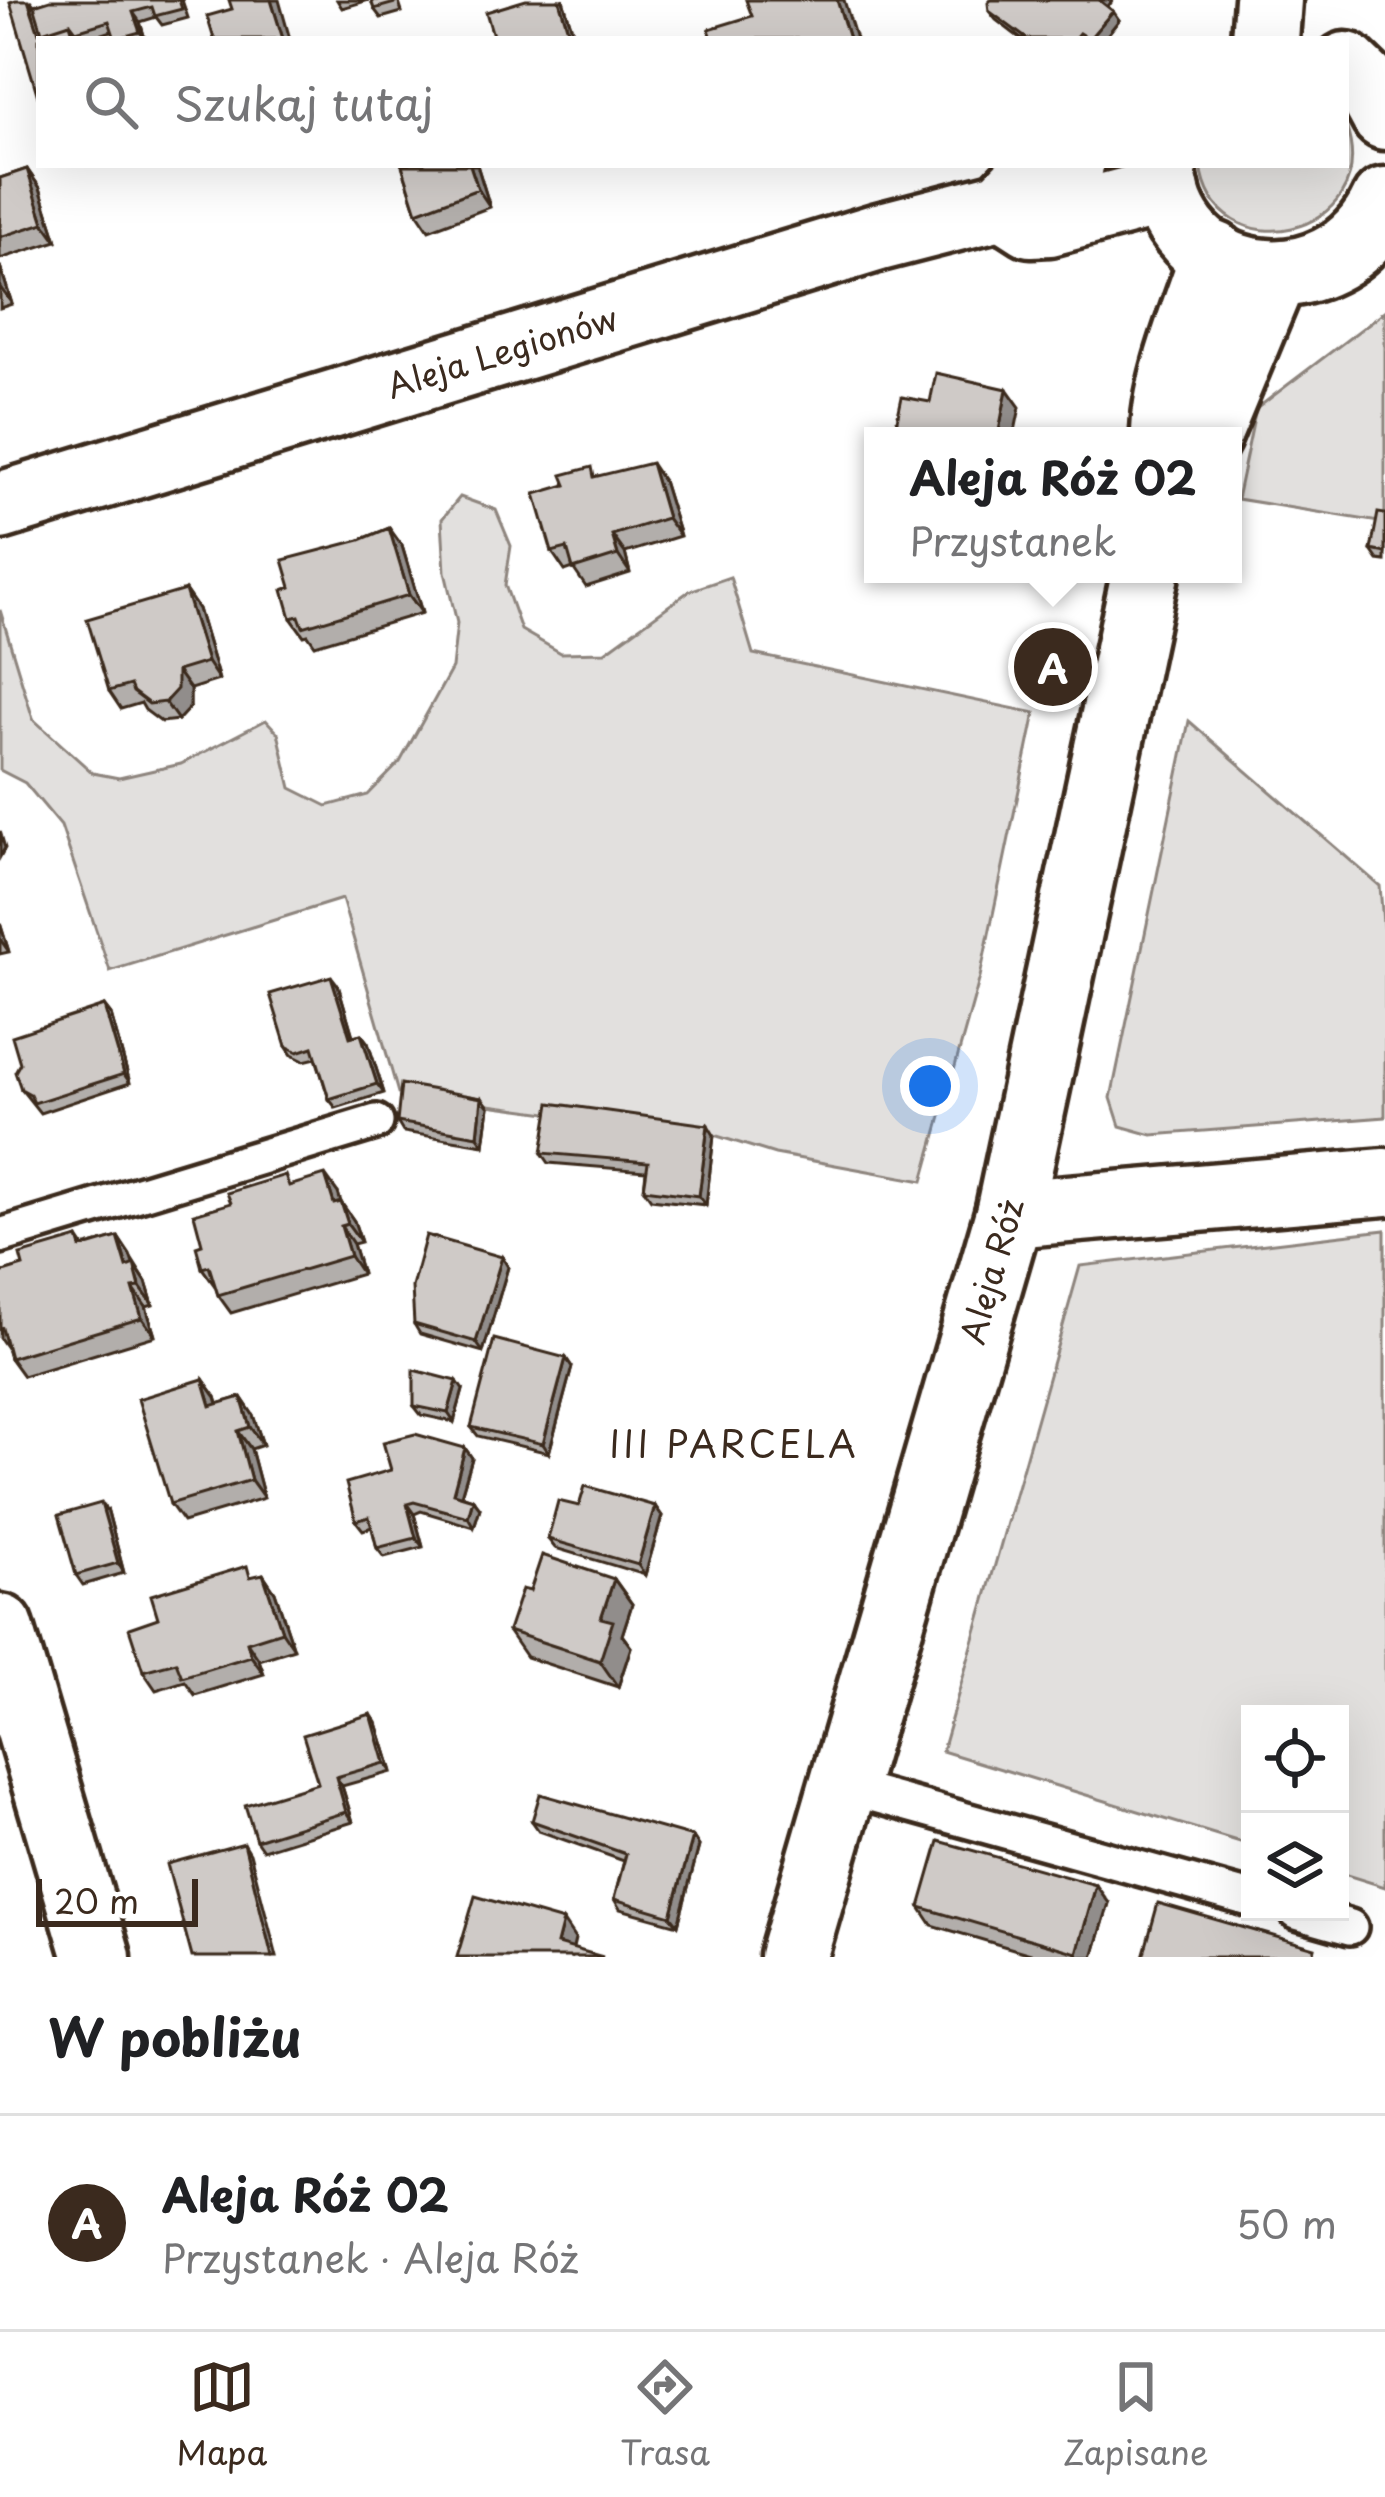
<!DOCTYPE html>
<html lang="pl">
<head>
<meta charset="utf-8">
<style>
  body { margin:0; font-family:"Playpen Sans",sans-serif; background:#f2f2f2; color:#202124 }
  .controls { position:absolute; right:36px; bottom:36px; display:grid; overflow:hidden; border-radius:0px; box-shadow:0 12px 48px #0002 }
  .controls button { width:108px; height:108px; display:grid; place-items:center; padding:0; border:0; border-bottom:3px solid #e0e0e0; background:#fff; color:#202124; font:60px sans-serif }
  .scale { position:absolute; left:36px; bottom:30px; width:162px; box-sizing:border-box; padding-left:12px; border:6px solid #3b2a1e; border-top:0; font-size:33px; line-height:42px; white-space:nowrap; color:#3b2a1e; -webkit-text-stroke:9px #fff; paint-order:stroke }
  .you { position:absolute; left:930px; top:1086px; width:42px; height:42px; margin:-30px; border:9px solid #fff; border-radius:50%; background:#1a73e8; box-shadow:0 0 0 18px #1a73e833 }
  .badge { display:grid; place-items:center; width:78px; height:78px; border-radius:50%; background:#3b2a1e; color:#fff; font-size:39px; font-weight:700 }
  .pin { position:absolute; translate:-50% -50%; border:6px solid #fff; box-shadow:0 3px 12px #0006 }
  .popup { position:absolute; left:864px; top:427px; width:378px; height:156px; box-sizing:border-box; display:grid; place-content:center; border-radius:0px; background:#fff; filter:drop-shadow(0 3px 9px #0005); font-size:39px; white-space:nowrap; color:#757577 }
  .popup b { font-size:45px; color:#202124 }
  .popup::after { content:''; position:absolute; left:50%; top:100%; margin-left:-24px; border:24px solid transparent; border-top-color:#fff }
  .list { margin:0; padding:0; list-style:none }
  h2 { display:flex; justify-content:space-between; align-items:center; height:156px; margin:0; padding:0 48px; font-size:51px }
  h2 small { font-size:39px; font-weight:400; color:#757577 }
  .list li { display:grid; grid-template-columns:78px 1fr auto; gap:36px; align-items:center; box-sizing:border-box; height:216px; padding:0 48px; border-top:3px solid #e0e0e0 }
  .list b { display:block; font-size:45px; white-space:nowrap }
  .list p { margin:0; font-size:39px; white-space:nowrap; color:#757577 }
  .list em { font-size:39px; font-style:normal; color:#757577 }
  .icon { flex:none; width:66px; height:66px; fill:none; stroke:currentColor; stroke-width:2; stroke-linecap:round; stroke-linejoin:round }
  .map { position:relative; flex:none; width:1385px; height:1957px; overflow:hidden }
  .search { position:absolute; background:#fff; box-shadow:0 12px 48px #0002; left:36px; right:36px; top:36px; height:132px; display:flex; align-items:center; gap:30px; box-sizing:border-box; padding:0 42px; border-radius:0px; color:#757577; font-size:45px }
  .sheet { height:372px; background:#fff }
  nav { display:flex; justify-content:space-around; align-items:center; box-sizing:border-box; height:168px; border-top:3px solid #e0e0e0; background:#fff; font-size:33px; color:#757577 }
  nav a { display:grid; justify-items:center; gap:6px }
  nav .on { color:#3b2a1e }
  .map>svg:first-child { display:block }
  .green { fill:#e2e0de; stroke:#8e857e; stroke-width:3 }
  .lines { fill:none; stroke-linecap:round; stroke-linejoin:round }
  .service-casing { stroke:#3b2a1e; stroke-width:42 }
  .minor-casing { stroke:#3b2a1e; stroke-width:75 }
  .tertiary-casing { stroke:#3b2a1e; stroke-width:75 }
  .service { stroke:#fff; stroke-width:33 }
  .minor { stroke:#fff; stroke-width:66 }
  .tertiary { stroke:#fff; stroke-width:66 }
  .wall { fill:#b2aeab; stroke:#3b2a1e; stroke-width:3 }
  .shaded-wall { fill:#918d8b; stroke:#3b2a1e; stroke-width:3 }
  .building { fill:#cfcac7; stroke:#3b2a1e; stroke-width:3 }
  .labels { text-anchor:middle; stroke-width:9; stroke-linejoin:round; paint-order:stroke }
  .street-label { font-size:33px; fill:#3b2a1e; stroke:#fff }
  .neighbourhood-label { font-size:36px; letter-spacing:3px; fill:#3b2a1e; stroke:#fff }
</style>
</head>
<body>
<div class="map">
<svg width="1385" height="1957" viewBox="0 0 1385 1957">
  <rect width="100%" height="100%" fill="#fff"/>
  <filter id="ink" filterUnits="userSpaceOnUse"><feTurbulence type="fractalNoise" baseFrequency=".00833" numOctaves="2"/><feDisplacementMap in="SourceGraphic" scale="24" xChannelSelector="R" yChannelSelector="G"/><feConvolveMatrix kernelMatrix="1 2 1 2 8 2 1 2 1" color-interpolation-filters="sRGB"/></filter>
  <g filter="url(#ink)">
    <path class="green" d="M1346,126C1384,238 1213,273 1201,165H1346Z
      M1385,311V523L1237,499L1256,409Z
      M460,497L496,510L511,546L505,585L521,630L561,653L605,652L689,591L730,577L753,654L1035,713L980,977L923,1181L775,1154L714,1135L398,1093L342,899L110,971L61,826L25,783L0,770V610L33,719L93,773L119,778L181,764L266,720L278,733L291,788L327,806L368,795L400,762L452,668L457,623L445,572L442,519Z
      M1189,721L1380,886L1385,948V1117L1152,1135L1120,1126L1111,1098Z
      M1385,1230V1887L1340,1873V1714H1250V1845L942,1751L1080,1266Z"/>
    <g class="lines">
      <defs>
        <path id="service" d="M0,1236L376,1122
          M843,1786L1250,1899
          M1297,1912L1350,1927"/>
        <g id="minor">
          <path d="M1265,39L1268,0"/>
          <path d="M1003,205L1031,223L1049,222L1166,191"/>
          <path id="s1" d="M0,506L879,237L1003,205L1027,180L1070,165"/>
          <path d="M1009,1214L1385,1182"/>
          <path d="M0,1628L97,1957"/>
        </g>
        <g id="tertiary">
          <path d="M1346,66L1371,90L1385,116"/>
          <path d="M1162,165C1166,289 1333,314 1385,201"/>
          <path d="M1165,436C1165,380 1197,309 1214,255"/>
          <path d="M1207,436L1274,274"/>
          <path id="s2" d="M793,1957L1009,1214L1145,574"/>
        </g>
      </defs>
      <use href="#service" class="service-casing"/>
      <use href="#minor" class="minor-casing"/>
      <use href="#tertiary" class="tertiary-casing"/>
      <use href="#service" class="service"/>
      <use href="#minor" class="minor"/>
      <use href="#tertiary" class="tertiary"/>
    </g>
    <path class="wall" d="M30,0L34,5L182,0L188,18L162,25L156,17L140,22L145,39H115L112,31L88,39H39Z
      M337,0H369L342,8Z
      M371,0H398L402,12L381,18L374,9Z
      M563,0L575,39H494Z
      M991,0H1113L1108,7L1119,20L1104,39H1021L996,20L989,11Z
      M402,165H477L490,207L429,230L417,212Z
      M27,169L40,188L57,241L0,259V178Z
      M0,266L12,304L0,308Z
      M598,476L663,481L680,536L625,553L630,573L586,587L573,568L565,571L552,552Z
      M1385,514V561L1378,560L1371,550Z
      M389,528L402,546L422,613L315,645L308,635L304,636L291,618V587L360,540Z
      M185,590L198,609L219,680L190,689V707L178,720L161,722L145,710L141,703L121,709L109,691Z
      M0,923L9,952L0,954Z
      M338,985L353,1036L361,1034L368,1043L384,1093L336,1108L329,1099L316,1058L304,1061L292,1055L286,1046Z
      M104,1006L111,1015L130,1083L40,1113L21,1089Z
      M482,1098L489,1107L484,1145L403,1132L397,1122Z
      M714,1135L706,1205L651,1199L644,1189L646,1171L549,1163L542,1153Z
      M292,1185L338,1193L341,1203L354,1221L361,1242L353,1244L362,1274L231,1313L218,1295L215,1286L202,1268V1244Z
      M118,1237L146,1282L153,1305L146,1307L155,1336L23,1376L10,1358L7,1348L0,1338V1273L23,1266L78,1238L84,1247Z
      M502,1257L508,1267L483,1352L420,1334L414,1324Z
      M566,1358L572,1367L549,1453L478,1436L471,1427Z
      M203,1379L216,1397L218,1404L241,1397L253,1415L263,1445L251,1449L264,1498L183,1522L170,1504Z
      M463,1390L454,1422L421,1415L414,1406Z
      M465,1448L472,1458L461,1495L473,1499L480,1508L474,1527L421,1511L414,1514L423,1547L384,1557L377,1548L372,1527L363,1530L356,1521Z
      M579,1506H655L662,1516L645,1575L555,1548L548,1539Z
      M108,1512L124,1573L83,1585L76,1575Z
      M263,1574L275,1592L294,1649L259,1660L264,1674L195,1695L185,1681L156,1690L143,1671L158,1618Z
      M614,1579L632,1604L622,1635L631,1647L618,1687L526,1657L508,1631L530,1591Z
      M377,1723L392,1772L342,1786L353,1822L263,1850L256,1840L318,1783Z
      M532,1821L693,1837L699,1846L678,1925L620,1909L614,1899L624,1861L539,1831Z
      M1109,1903L1093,1957H1041L932,1925L920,1907Z"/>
    <path class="shaded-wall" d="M271,0H279L290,39H283Z
      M559,0H563L575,39L568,30Z
      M837,0H844L856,39H849Z
      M1099,0H1113L1105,10Z
      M1113,11L1119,20L1104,39H1089Z
      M133,12L140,22L145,39L140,32Z
      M470,165H477L490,207L478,189Z
      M27,169L40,188L57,241L44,223Z
      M0,266L12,304L0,287Z
      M1007,389L1020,407L1014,436H998Z
      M651,463L663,481L680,536L667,518Z
      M389,528L402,546L422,613L409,595Z
      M612,535L625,553L630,573L618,555Z
      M185,590L198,609L219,680L207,662Z
      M177,671L190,689V707L178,720L165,702Z
      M0,831L5,848L0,857Z
      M0,923L9,952L0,939Z
      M331,976L338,985L356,1047L350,1037Z
      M104,1006L111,1015L130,1083L124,1074Z
      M361,1034L368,1043L384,1093L377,1084Z
      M482,1098L489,1107L484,1145L478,1136Z
      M708,1125L714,1135L706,1205L699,1196Z
      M325,1175L338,1193L347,1222L334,1204Z
      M341,1202L354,1221L361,1242L348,1224Z
      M341,1226L353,1244L362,1274L350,1256Z
      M118,1237L130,1255L140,1285L127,1267Z
      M502,1257L508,1267L483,1352L476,1342Z
      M134,1264L146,1282L153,1305L140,1287Z
      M133,1288L146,1307L155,1336L142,1318Z
      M566,1358L572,1367L549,1453L543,1444Z
      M203,1379L216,1397L224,1424L211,1406Z
      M457,1381L463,1390L454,1422L448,1413Z
      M241,1397L253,1415L263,1445L250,1427Z
      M238,1431L251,1449L264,1498L251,1480Z
      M465,1448L472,1458L459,1502L453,1493Z
      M473,1499L480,1508L474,1527L468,1517Z
      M101,1503L108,1512L124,1573L118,1563Z
      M407,1504L414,1514L423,1547L416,1538Z
      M655,1506L662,1516L645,1575L638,1565Z
      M263,1574L275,1592L294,1649L282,1631Z
      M614,1579L632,1604L622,1635L631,1647L618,1687L600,1661L601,1618Z
      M247,1642L259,1660L264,1674L251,1656Z
      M371,1714L377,1723L392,1772L385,1763Z
      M336,1777L342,1786L353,1822L346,1812Z
      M693,1837L699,1846L678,1925L671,1916Z
      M244,1843L250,1853L277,1957H272Z
      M1096,1885L1109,1903L1093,1957H1079L1077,1953Z
      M563,1921L575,1939L571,1957L557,1944Z"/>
    <path class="building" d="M16,0H28L39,33L70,23L75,39H39V100L10,2Z
      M50,0H179L182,9L155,16L152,7L133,12L140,32L115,39L109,21L76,31L70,23L42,32L34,5Z
      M229,0H271L283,39H214L207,16L232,9Z
      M371,0H394L395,3L374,9Z
      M526,0H559L568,30L538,39H494L486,12Z
      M746,0H837L849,39H712L709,29L752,16Z
      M991,0H1099L1113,11L1089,39L1079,33L1074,39H1027L989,11L988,3Z
      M402,165H470L478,189L417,212Z
      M27,169L44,223L0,237V178Z
      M936,373L1007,389L998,436H901L894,434L902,397L930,402Z
      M651,463L667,518L612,535L618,555L573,569L567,548L552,552L535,494L566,485L562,475L592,467L594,477Z
      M1378,513L1385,514V553L1371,550Z
      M389,528L409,595L303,627L299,616L291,618L283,590L291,587L283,560L360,540Z
      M185,590L207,662L177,671V689L165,702L149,704L133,692L130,685L109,691L87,619Z
      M331,976L350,1037L361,1034L377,1084L329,1099L313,1047L298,1052L286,1046L270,994Z
      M104,1006L124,1074L34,1103L30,1094L21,1089L15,1072L20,1063L12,1036Z
      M401,1084L482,1098L478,1136L397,1122Z
      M550,1103L708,1125L699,1196L644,1189L648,1162L542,1153Z
      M285,1175L289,1186L325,1175L334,1204L341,1202L348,1224L341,1226L350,1256L218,1295L209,1266L202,1268L196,1246L202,1244L194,1214L231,1203L227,1193Z
      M426,1235L502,1257L476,1342L414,1324L412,1287Z
      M118,1237L127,1267L134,1264L140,1287L133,1288L142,1318L10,1358L2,1328L0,1329V1273L23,1266L20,1255L78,1238L81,1248Z
      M494,1339L566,1358L543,1444L471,1427Z
      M414,1370L457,1381L448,1413L414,1406Z
      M203,1379L211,1406L241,1397L250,1427L238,1431L251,1480L170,1504L138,1399Z
      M415,1434L465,1448L453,1493L473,1499L468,1517L414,1502L407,1504L416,1538L377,1548L369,1517L356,1521L346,1483L391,1470L383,1442Z
      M585,1486L655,1506L638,1565L548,1539L558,1501L579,1506Z
      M101,1503L118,1563L76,1575L59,1515Z
      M542,1555L614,1579L601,1618L613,1621L600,1661L508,1631L522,1589L530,1591Z
      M247,1566L250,1577L263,1574L282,1631L247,1642L251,1656L182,1677L176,1662L143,1671L129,1628L158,1618L151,1595Z
      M371,1714L385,1763L336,1777L346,1812L256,1840L245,1805L318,1783L303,1735Z
      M540,1794L693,1837L671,1916L614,1899L626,1854L532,1821Z
      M939,1841L1096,1885L1077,1953L920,1907Z
      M244,1843L272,1957H192L167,1864Z
      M475,1896L563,1921L557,1944L603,1957H457Z
      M1158,1903L1315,1948L1313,1957H1143Z"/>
  </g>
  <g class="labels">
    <g class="street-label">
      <text dy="12" stroke="none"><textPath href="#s1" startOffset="525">Aleja Legionów</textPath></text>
      <text dy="12" stroke="none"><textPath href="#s2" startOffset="714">Aleja Róż</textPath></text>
    </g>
    <g class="neighbourhood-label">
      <text x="734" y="1458">III PARCELA</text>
    </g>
  </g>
</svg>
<div class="controls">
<button><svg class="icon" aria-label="locate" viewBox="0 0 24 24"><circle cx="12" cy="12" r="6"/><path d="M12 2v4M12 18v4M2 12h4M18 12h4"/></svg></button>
<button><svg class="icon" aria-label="layers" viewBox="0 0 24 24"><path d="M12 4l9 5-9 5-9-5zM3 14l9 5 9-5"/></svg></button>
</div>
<div class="scale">20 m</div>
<div class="you"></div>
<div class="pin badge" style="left:1053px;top:667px">A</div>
<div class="popup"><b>Aleja Róż 02</b>Przystanek</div>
<div class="search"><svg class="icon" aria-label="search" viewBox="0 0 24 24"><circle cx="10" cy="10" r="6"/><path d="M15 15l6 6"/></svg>Szukaj tutaj</div>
</div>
<section class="sheet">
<h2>W pobliżu<small></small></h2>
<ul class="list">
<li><span class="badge">A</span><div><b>Aleja Róż 02</b><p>Przystanek · Aleja Róż</p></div><em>50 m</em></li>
</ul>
</section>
<nav>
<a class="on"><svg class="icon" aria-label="map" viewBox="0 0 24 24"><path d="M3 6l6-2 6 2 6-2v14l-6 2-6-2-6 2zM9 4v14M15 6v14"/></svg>Mapa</a>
<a><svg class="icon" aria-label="directions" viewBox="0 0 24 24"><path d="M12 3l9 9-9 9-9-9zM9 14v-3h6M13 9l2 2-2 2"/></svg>Trasa</a>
<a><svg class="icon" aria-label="saved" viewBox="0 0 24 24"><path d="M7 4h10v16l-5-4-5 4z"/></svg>Zapisane</a>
</nav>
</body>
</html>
